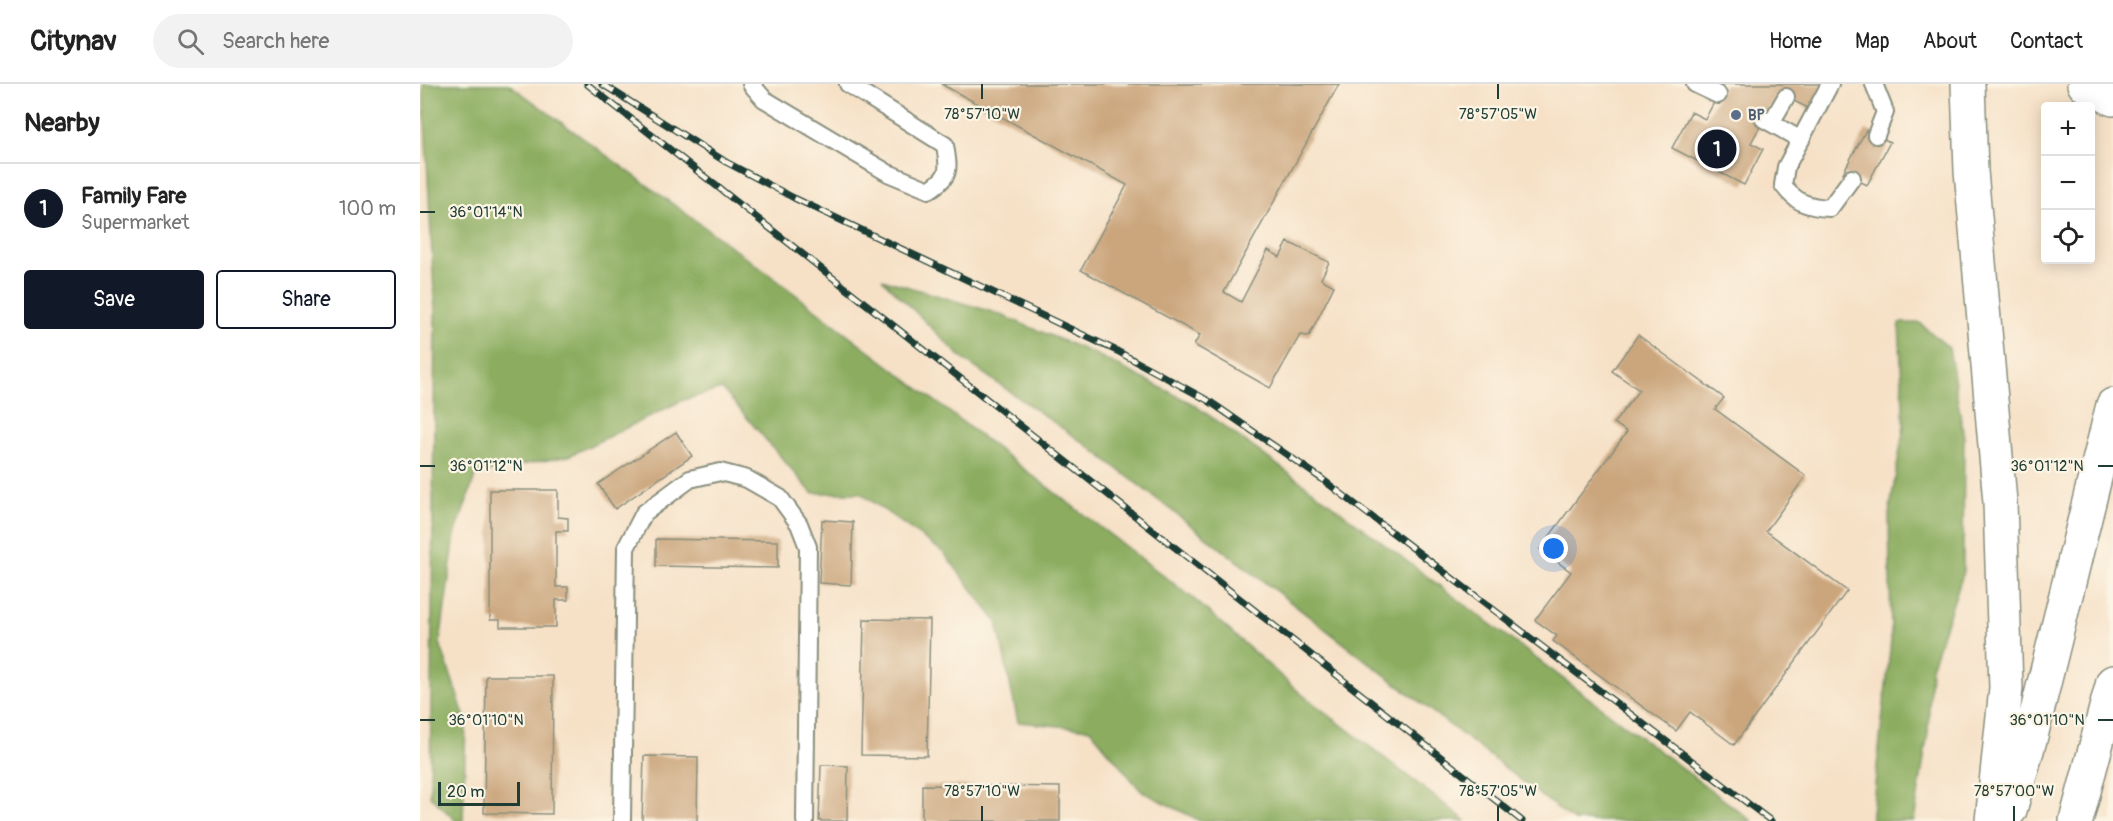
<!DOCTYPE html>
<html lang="en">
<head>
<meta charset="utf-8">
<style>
  body { margin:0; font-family:Pangolin,sans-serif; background:#f2f2f2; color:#222 }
  .controls { position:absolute; right:18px; top:18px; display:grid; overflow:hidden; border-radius:6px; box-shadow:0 3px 15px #0003 }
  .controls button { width:54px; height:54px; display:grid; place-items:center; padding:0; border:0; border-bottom:2px solid #e0e0e0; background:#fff; color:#222; font:30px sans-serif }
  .scale { position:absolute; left:18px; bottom:15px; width:82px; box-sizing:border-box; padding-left:6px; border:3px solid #1f3d34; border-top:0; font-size:16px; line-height:21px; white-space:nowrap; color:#1f3d34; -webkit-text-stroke:4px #fcf5e5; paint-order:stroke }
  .you { position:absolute; left:1134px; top:465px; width:21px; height:21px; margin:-15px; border:4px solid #fff; border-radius:50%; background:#1a73e8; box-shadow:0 0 0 9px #1a73e833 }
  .badge { display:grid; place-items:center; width:39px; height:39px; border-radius:50%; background:#111827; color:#fff; font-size:20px; font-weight:700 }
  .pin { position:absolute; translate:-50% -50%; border:3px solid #fff; box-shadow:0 2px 6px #0006 }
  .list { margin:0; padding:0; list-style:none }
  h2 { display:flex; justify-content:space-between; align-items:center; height:78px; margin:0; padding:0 24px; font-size:26px }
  h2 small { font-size:20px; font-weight:400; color:#767676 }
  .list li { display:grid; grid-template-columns:39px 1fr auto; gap:18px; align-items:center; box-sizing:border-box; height:90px; padding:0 24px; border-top:2px solid #e0e0e0 }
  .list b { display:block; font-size:22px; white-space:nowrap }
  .list p { margin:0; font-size:20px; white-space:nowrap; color:#767676 }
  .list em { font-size:20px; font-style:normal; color:#767676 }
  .actions { display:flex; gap:12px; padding:18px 24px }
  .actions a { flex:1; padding:14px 0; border:2px solid #111827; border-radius:6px; text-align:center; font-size:21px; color:#111827 }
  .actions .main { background:#111827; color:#fff }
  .icon { flex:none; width:33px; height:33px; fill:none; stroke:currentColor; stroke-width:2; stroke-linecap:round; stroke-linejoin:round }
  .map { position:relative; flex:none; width:1693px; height:737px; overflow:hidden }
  header { display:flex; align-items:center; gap:36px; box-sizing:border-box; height:84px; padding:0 30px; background:#fff; border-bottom:2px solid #e0e0e0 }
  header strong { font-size:28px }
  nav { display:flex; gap:33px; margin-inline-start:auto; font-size:21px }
  .search { width:420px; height:54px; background:#f2f2f2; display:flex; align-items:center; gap:15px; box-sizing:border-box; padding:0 21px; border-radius:33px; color:#767676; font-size:22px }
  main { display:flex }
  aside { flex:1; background:#fff }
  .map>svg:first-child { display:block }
  .forest { fill:#8cad61; stroke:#56754a; stroke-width:1.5 }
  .building { fill:#cba67d }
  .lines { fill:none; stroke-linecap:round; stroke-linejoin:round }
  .lane-casing { stroke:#8a8f7e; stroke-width:20 }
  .primary-casing { stroke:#8a8f7e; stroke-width:36 }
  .highway-casing { stroke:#8a8f7e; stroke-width:36 }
  .lane { stroke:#fff; stroke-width:16 }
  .primary { stroke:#fff; stroke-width:33 }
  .highway { stroke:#fff; stroke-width:33 }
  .rail-casing { stroke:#1f3d34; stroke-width:7 }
  .rail { stroke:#fcf5e5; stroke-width:4.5; stroke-dasharray:14; stroke-linecap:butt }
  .ticks { fill:none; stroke:#1f3d34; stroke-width:2 }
  .service-dot { fill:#5c6f8a; stroke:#fcf5e5; stroke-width:2 }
  .labels { text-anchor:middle; stroke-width:4.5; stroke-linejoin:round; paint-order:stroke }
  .service-label { font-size:15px; font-weight:bold; fill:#4e5e75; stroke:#fcf5e5; text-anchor:start }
  .ticks-label { font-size:15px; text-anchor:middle; fill:#1f3d34; stroke:#fcf5e5; stroke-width:4.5; stroke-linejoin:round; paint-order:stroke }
</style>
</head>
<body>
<header>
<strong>Citynav</strong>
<div class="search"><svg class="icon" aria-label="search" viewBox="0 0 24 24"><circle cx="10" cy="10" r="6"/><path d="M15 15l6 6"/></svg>Search here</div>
<nav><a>Home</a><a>Map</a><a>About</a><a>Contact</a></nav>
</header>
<main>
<aside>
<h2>Nearby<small></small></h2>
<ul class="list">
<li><span class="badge">1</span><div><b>Family Fare</b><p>Supermarket</p></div><em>100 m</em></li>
</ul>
<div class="actions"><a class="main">Save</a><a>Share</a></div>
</aside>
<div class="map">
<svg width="1693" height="737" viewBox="0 0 1693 737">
  <rect width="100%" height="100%" fill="#fcf5e5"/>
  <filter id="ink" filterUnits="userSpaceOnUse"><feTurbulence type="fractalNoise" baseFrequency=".0167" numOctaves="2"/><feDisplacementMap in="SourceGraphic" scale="12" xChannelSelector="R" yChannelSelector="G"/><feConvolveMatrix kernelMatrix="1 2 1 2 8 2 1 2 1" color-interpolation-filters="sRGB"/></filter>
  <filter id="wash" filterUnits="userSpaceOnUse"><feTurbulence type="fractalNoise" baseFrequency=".008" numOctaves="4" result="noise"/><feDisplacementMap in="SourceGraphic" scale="24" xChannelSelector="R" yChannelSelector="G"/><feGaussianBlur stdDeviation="1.35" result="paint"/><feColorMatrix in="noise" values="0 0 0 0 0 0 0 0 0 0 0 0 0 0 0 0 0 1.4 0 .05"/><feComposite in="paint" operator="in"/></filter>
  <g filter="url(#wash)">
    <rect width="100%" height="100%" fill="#f6e1c7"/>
    <path class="forest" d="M3,0H89L358,197L774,515L879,608L1046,737H780L721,707L670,645L598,638L577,538L524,469L440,409H392L302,305L263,316L149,372L56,390L35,451L20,559L46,637L43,737H36L10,712L15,229Z
      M462,195L576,229L675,270L773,320L895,408L1332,737H1154L672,365L543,275Z
      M1479,239H1500L1529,264L1544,353L1543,490L1511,584L1508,649L1494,737H1451L1471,556L1469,430L1484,342Z"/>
    <g id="blocks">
      <path class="building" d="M521,0H919L804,208L821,218L848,166L860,173L868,158L909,178L901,195L914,202L889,252L880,251L850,304L774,261L780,251L661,186L707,101Z
        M1304,0H1404L1394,27L1358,9L1331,59L1343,65L1324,101L1252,64L1271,28L1285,35Z
        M1446,46L1470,58L1447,101L1423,89Z
        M1218,251L1304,314L1295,325L1386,392L1346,447L1427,507L1314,661L1270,628L1256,647L1133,557L1137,552L1115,536L1151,488L1120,465L1207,348L1194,339L1219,306L1192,287Z
        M256,348L272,372L195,425L178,400Z
        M70,406H138V433L148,434V447H136V503H148V516H136V543H80V536H70Z
        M402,436L433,438L431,501L399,499Z
        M236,455L358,457V484L236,482Z
        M444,535L510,536L507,672L441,671Z
        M66,592H133L132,730L64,729Z
        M224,672L278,673L277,737H222Z
        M401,681L428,682L427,737H399Z
        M502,701L640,703V737H502Z"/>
    </g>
  </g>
  <g filter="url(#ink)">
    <use href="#blocks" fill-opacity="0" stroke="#8a8f7e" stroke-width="1.5"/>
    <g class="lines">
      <defs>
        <path id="lane" d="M331,0L344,15L468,89L509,106C531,91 529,87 525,61L428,0
          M1275,0L1298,11
          M1410,0L1366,83L1363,101C1376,119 1388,123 1410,124L1432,94
          M1454,0L1465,28L1456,51
          M1344,35L1381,56
          M1351,39L1366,13
          M202,737L206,464L224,429L270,395L300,388L327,395L360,414L379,440L388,463L385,737"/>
        <path id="primary" d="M1664,0L1693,15"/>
        <path id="highway" d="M1548,0L1551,87L1580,418L1586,604L1572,737
          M1590,726L1611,652L1693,321
          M1656,737L1693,598"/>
      </defs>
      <use href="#lane" class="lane-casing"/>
      <use href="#primary" class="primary-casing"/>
      <use href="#highway" class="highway-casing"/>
      <use href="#lane" class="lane"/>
      <use href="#primary" class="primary"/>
      <use href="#highway" class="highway"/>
      <defs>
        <path id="rail" d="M167,0L1102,737
          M182,0L306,78L374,114L697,267L789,317L902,395L1351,737"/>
      </defs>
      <use href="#rail" class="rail-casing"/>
      <use href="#rail" class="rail"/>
    </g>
  </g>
  <path class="ticks" d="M562,0V15M1078,0V15M0,128H15M0,382H15M1678,382H1693M0,636H15M1678,636H1693M562,722V737M1078,722V737M1594,722V737"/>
  <circle class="service-dot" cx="1316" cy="31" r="6"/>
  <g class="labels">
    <g class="service-label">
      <text x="1328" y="36">BP</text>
    </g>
  </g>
  <g class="ticks-label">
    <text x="562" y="35">78°57'10"W</text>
    <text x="1078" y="35">78°57'05"W</text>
    <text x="66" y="133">36°01'14"N</text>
    <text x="66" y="387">36°01'12"N</text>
    <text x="1627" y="387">36°01'12"N</text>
    <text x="66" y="641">36°01'10"N</text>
    <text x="1627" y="641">36°01'10"N</text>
    <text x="562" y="712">78°57'10"W</text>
    <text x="1078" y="712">78°57'05"W</text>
    <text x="1594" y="712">78°57'00"W</text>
  </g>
</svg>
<div class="controls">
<button>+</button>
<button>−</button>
<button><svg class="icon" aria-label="locate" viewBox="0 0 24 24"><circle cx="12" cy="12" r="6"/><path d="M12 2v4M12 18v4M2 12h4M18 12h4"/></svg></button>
</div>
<div class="scale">20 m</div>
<div class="you"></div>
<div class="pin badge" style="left:1297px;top:65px">1</div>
</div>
</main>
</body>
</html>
